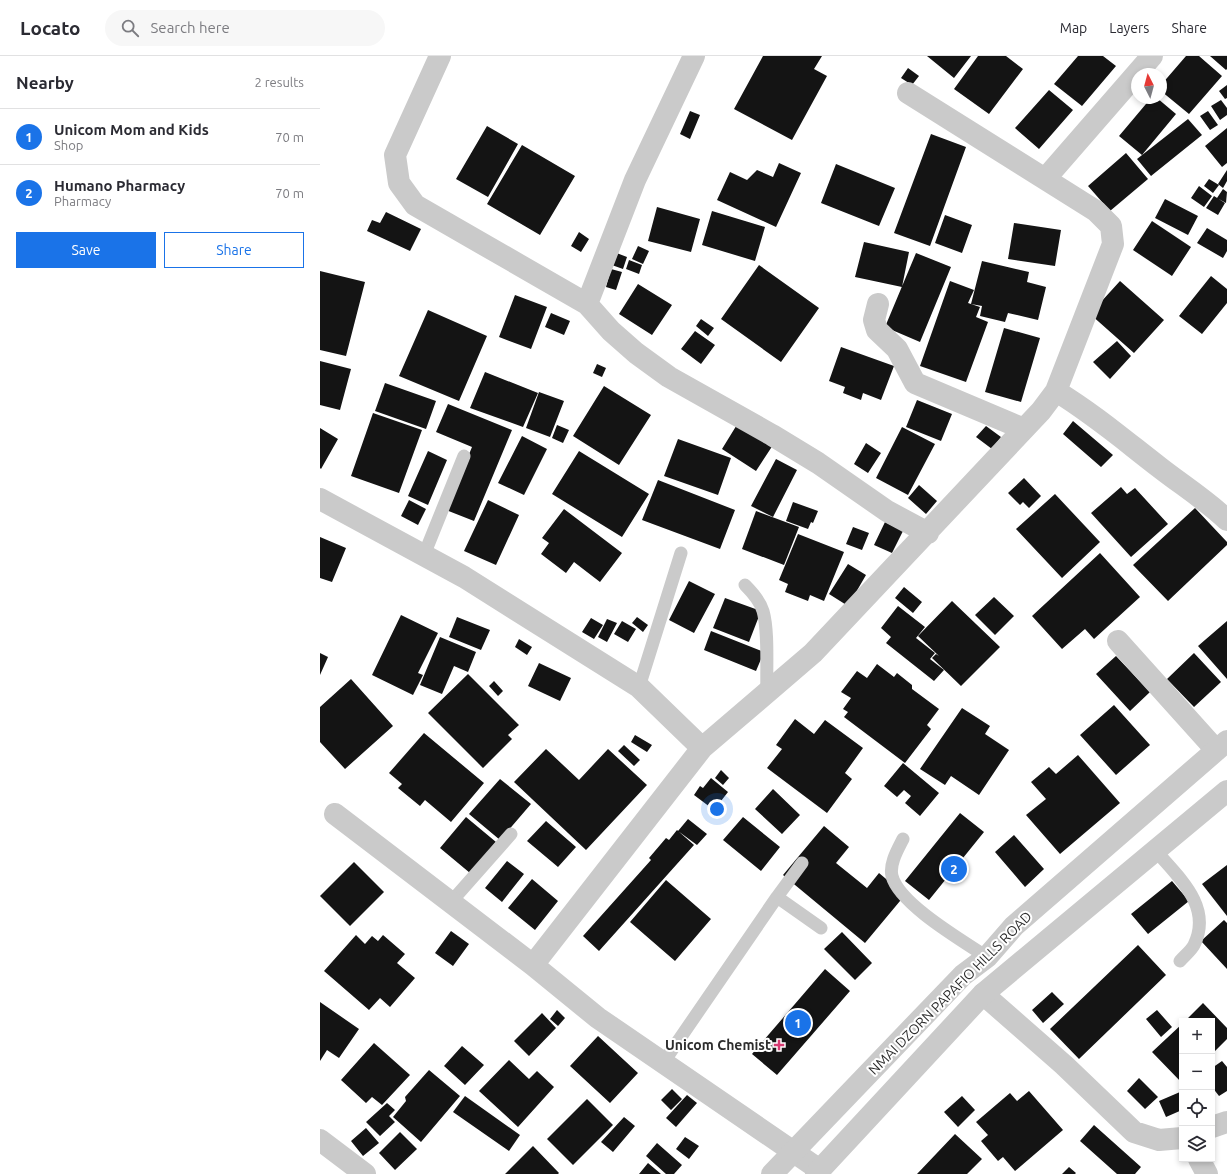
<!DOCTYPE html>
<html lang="en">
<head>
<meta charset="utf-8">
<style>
  body { margin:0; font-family:Ubuntu,sans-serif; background:#f7f7f7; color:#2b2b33 }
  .controls { position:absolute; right:12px; bottom:12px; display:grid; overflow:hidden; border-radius:0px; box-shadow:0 2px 6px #0003 }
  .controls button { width:36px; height:36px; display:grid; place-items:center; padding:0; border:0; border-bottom:1px solid #e1e1e2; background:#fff; color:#2b2b33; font:20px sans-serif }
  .compass { position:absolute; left:811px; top:12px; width:36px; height:36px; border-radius:50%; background:#fff; box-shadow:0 2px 6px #0003; rotate:354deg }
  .you { position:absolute; left:397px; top:753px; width:14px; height:14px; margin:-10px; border:3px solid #fff; border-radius:50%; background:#1a73e8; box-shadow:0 0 0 6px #1a73e833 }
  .badge { display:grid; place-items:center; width:26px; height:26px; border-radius:50%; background:#1a73e8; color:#fff; font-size:13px; font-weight:700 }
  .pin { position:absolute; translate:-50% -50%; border:2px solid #fff; box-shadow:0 1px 4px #0006 }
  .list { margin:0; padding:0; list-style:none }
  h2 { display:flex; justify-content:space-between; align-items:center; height:52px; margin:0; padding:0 16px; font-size:17px }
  h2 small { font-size:13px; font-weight:400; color:#7c7c81 }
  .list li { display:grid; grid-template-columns:26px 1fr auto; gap:12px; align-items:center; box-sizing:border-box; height:56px; padding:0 16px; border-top:1px solid #e1e1e2 }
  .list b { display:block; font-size:15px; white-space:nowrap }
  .list p { margin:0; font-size:13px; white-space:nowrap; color:#7c7c81 }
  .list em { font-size:13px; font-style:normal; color:#7c7c81 }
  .actions { display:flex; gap:8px; padding:12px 16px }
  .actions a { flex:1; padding:9px 0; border:1px solid #1a73e8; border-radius:0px; text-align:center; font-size:14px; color:#1a73e8 }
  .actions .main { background:#1a73e8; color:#fff }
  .icon { flex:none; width:22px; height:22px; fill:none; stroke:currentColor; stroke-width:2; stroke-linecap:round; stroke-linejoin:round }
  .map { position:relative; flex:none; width:907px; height:1118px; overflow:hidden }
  header { display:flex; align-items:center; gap:24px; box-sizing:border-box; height:56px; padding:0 20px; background:#fff; border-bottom:1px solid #e1e1e2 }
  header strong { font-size:19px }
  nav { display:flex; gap:22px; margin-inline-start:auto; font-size:14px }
  .search { width:280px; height:36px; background:#f7f7f7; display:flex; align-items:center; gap:10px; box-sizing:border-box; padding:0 14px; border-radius:22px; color:#7c7c81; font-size:15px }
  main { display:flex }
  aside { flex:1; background:#fff }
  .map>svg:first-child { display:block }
  .building { fill:#141414 }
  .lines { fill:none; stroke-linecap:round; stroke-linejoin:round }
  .service { stroke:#cacaca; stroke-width:13 }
  .minor { stroke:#cacaca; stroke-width:22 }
  .tertiary { stroke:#cacaca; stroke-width:22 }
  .poi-dot { fill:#d83b73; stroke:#fff; stroke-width:1.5 }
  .labels { text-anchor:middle; stroke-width:4; stroke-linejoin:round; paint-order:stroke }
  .street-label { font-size:14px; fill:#2d2d2d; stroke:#fff }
  .poi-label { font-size:14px; font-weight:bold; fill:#2d2d2d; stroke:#fff; text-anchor:end }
</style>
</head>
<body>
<header>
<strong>Locato</strong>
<div class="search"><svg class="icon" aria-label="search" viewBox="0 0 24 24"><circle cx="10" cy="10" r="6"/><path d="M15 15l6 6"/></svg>Search here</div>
<nav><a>Map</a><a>Layers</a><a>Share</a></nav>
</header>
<main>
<aside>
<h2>Nearby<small>2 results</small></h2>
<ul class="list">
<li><span class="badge">1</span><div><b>Unicom Mom and Kids</b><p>Shop</p></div><em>70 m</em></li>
<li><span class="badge">2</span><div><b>Humano Pharmacy</b><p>Pharmacy</p></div><em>70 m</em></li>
</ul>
<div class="actions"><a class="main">Save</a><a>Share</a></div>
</aside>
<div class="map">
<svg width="907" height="1118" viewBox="0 0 907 1118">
  <rect width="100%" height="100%" fill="#fff"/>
  <path class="building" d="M443,0H502L494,13L507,20L472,84L414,53Z
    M607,0H651L634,22Z
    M658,0H686L703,13L669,58L634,33Z
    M758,0H783L796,10L762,50L734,28Z
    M866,0H879L902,20L869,58L841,35V29Z
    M890,0H907V13L906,14Z
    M588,12L599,20L592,29L581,22Z
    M907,29V42L905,43L899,35Z
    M729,34L753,54L719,93L695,72Z
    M831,42H837L856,58L822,99L799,80Z
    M901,44L907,52V59L900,64L891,50Z
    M370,55L380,59L370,83L360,78Z
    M888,55L898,69L890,74L880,60Z
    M868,63L882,79L831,120L817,103Z
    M167,70L198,88L168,141L136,123Z
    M907,72V107L902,111L885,90Z
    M611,78L646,91L610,190L574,177Z
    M202,89L255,120L220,179L167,148Z
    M806,97L828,123L790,155L768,130Z
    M459,107L481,117L456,171L397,144L410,116L427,124L437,114L453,121Z
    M516,108L575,132L559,170L501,147Z
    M907,114V125L903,132L898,128Z
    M889,123L899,129L893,137L884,130Z
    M879,130L892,140L884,151L871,142Z
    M903,133L907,136L906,147L897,142Z
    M894,140L905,147L898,159L886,152Z
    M845,143L878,160L868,179L835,162Z
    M337,151L380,163L371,196L328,185Z
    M392,155L445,171L435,205L382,189Z
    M66,156L101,173L90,195L47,175L52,164L60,167Z
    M625,159L652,169L642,197L615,187Z
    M832,165L871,191L852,220L813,194Z
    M694,167L741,174L735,210L688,203Z
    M887,172L907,184V195L903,202L877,187Z
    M259,176L269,183L261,196L251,190Z
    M544,186L589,196L582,231L535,221Z
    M318,190L329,195L323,208L312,203Z
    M294,196L307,201L303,213L289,208Z
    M596,197L631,211L600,286L565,271Z
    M309,204L322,209L319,218L306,213Z
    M662,205L709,216L707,226L726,231L718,264L688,257L685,266L660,260L662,250L651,248Z
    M439,209L499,252L461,306L401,263Z
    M291,213L302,216L296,234L286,231Z
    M0,215L45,226L26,300L0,294Z
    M891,220L907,233V247L882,278L859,260Z
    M630,225L654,234L648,247L660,251L656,261L668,266L646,326L600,310Z
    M800,225L844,264L814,297L770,258Z
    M318,228L352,249L332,279L299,258Z
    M195,239L227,251L211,293L179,281Z
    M108,254L167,280L139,345L79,320Z
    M231,257L250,265L244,279L225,271Z
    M381,263L394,272L388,280L376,270Z
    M684,272L720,282L701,346L665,336Z
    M375,275L395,289L381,308L361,293Z
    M797,285L811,300L790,323L773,306Z
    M521,291L574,310L561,344L543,337L541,344L523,337L525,331L509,325Z
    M0,305L31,313L20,354L0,349Z
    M277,308L286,312L282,321L273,317Z
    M165,316L218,337L203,371L150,352Z
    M65,327L116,345L106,373L55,355Z
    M284,330L331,359L299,409L253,380Z
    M219,336L244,345L230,381L206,372Z
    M597,344L632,358L621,385L586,371Z
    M128,348L192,374L154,465L126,454L152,391L116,376Z
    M53,357L102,374L79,437L31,420Z
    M753,365L793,399L781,411L743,378Z
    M418,367L453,389L436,415L402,393Z
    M237,369L249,374L243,387L232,382Z
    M666,370L681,381L672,393L656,381Z
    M582,371L615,388L588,439L556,422Z
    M0,372L18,383L1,413L0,412Z
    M202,380L227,393L204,439L178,427Z
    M358,383L411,402L398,439L344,420Z
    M546,387L561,397L548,417L534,408Z
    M108,395L127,404L108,449L88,440Z
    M259,395L329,438L302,481L232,438Z
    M456,403L477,414L453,461L431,450Z
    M704,422L721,440L709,452L703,446L700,449L688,437Z
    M338,424L415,454L400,493L322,464Z
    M599,429L617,445L606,458L588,442Z
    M801,431L807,438L815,432L848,468L811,501L771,457Z
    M735,438L780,486L742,522L696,473Z
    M89,444L106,453L98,469L81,460Z
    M168,444L199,459L176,509L144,495Z
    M473,446L498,455L493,467L491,466L488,473L466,465Z
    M875,452L907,486V489L848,545L813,509Z
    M244,453L302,497L280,526L254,506L246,517L221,498L229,487L222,482Z
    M436,455L479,471L464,509L422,493Z
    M565,466L583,475L572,497L554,489Z
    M533,471L549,477L542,494L526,488Z
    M478,478L524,496L504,545L490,539L488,545L465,536L468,528L459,524Z
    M0,481L26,492L12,526L0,522Z
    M780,497L820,541L774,583L765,573L742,593L712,560Z
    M528,508L546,519L528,550L509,538Z
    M369,525L395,538L374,577L349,564Z
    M584,531L602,546L593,557L575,542Z
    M674,541L694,560L675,579L655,559Z
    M405,542L441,555L429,586L393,572Z
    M632,545L680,591L641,630L612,602L616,598L619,600L598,580Z
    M578,550L605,571L596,582L615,597L610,603L624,614L614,625L566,587L571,581L561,572Z
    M81,559L118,577L98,617L103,619L93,639L52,619Z
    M137,561L170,574L161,594L129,581Z
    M317,561L328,569L323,576L312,567Z
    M271,562L283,569L274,583L262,576Z
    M287,563L297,567L287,586L278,581Z
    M302,565L316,573L308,586L294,578Z
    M907,565V623L878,590Z
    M391,575L444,596L436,615L384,594Z
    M120,581L156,596L148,616L134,610L122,638L100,629Z
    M199,583L212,591L207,599L195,591Z
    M0,597L8,601L0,619Z
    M874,597L901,626L874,651L847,623Z
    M796,600L830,636L810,655L776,618Z
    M219,607L251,622L240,645L208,630Z
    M557,608L574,621L577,617L592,629V633L619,653L607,669L611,673L585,707L524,661L528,656L523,653L531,642L521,636L537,615L547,622Z
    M148,618L199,669L188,679L192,683L163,712L108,657Z
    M31,623L73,670L25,713L0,686V651Z
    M174,625L183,635L178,640L169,630Z
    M794,649L830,689L796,719L760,679Z
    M642,652L670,670L665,678L689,694L659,739L631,720L625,729L600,713Z
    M475,663L494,678L505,664L543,692L525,717L532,723L507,757L447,712L462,693L456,689Z
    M104,677L164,727L131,766L105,744L100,750L78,732L82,728L69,717Z
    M315,679L332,689L327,696L311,686Z
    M304,689L320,704L314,710L298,695Z
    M226,693L259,724L288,693L327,729L266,794L194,726Z
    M758,699L800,747L740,798L706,759L726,743L711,726L729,711L736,718Z
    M583,707L619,737L600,760L585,747L591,740L584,734L577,741L564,730Z
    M401,714L409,722L403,729L395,722Z
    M391,722L408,736L394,754L374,739L380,730L383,732Z
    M180,723L211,748L180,784L149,758Z
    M453,733L480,759L462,778L435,753Z
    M640,757L664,776L609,844L585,825Z
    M146,761L176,786L150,817L120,792Z
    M423,761L460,791L441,815L403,784Z
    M368,763L387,778L377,789L358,775Z
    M226,765L256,791L238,811L207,785Z
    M504,770L529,791L516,807L547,832L559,817L585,839L545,887L463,819Z
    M357,774L374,789L279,895L263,880L331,804L329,802L346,782L349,784Z
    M694,779L724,813L705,831L675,796Z
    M187,805L204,818L182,846L165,832Z
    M34,806L64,836L30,870L0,840Z
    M907,809V860L882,828Z
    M212,823L238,845L215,874L188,852Z
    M346,824L391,863L355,905L310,866Z
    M852,825L869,845L828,878L811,858Z
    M904,864L907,867V913L881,885Z
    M131,875L149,888L133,910L115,897Z
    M522,876L552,907L535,924L504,893Z
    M36,879L45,888L52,880L58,885L63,879L85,898L77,907L95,922L70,951L60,942L49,954L4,915Z
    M818,889L846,919L759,1003L730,973Z
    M505,913L530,935L457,1019L432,998Z
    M732,936L744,948L723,967L712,954Z
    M0,946L39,973L19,1002L7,994L0,1005Z
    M883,947L907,972V983L892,998V965H865Z
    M237,954L245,962L238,970L230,963Z
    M837,954L852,971L841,981L826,963Z
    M222,957L236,972L209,1000L194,985Z
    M862,968V1027L832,996Z
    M278,980L318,1017L290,1047L250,1010Z
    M54,987L90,1019L62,1049L52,1041L46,1047L21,1024Z
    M142,990L164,1009L145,1029L124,1010Z
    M189,1004L209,1023L217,1015L234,1031L198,1071L159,1035Z
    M902,1005L907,1011V1035L899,1040L892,1031V1012Z
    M109,1014L140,1040L101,1086L73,1061L86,1045L85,1041Z
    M819,1022L838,1041L825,1053L807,1035Z
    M352,1033L362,1043L351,1054L341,1044Z
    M709,1035L743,1074L695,1115L683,1101L678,1105L661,1085L668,1079L656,1066L690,1037L697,1045Z
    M860,1036L862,1043V1054L846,1061L839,1045Z
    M367,1039L377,1047L356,1071L346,1062Z
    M145,1040L200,1079L189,1095L133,1056Z
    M642,1040L655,1054L638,1071L624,1056Z
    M267,1043L293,1069L253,1109L227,1083Z
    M67,1047L75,1054L69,1060L75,1066L60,1080L46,1066Z
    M304,1061L315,1070L293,1096L281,1086Z
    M774,1069L821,1111L815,1118H797L760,1085Z
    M46,1072L59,1087L43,1100L31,1085Z
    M80,1076L97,1093L75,1114L59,1097Z
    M635,1078L662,1103L647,1118H597Z
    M365,1081L379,1090L369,1103L356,1093Z
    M337,1087L362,1109L354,1118H346L326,1100Z
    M213,1090L239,1117L238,1118H185Z
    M328,1107L341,1118H319Z
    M749,1111L756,1117L755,1118H742Z"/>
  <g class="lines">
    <path class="service" d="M104,499L144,400
      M425,529C433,537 440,545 443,555C449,576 446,613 447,636
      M319,631L361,497
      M583,783C578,793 569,808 572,820C579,848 643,885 667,901
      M836,795C858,821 893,850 874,889C871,895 864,900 860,905
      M457,841L501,872
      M131,846L191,778
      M343,1007L457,841L482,807"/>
    <path class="minor" d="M120,0L75,99L79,127L95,149L267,248L291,275L316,297L349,321L452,379L498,407L567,455L608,477
      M725,123L832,0
      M267,248L315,124L374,0
      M558,248L554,264L557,274L577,293L595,327L704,373
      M736,335C775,359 804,384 839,411C862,429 886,444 907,464
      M0,443L144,521L319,631L382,692
      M798,585L896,694
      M15,758L213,909L278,962L500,1114
      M213,909L382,692L493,597L721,355L736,335L793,188L791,170L776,155L588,37
      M663,938L744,1009L814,1076L839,1084L862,1082
      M892,1071L907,1066
      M0,1084L45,1118
      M879,1103L887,1118"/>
    <path class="tertiary" d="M452,1118L643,919L667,901L694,870L907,685
      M496,1118L663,938L907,735"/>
  </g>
  <path class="poi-dot" d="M457 983h4v4h4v4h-4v4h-4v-4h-4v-4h4z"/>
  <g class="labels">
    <g class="street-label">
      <text transform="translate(630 937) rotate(-45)" y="5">NMAI DZORN PAPAFIO HILLS ROAD</text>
    </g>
    <g class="poi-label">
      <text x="451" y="994">Unicom Chemist</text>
    </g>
  </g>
</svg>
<div class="controls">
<button>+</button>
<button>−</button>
<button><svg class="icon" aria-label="locate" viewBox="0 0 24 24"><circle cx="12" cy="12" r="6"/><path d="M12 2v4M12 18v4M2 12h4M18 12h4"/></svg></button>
<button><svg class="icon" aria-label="layers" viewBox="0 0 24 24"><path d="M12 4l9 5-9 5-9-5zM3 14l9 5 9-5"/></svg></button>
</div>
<svg class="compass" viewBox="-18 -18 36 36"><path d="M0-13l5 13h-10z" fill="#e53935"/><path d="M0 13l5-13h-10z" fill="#7c7c81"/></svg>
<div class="you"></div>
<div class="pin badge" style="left:478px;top:967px">1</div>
<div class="pin badge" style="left:634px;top:813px">2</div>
</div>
</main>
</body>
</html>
